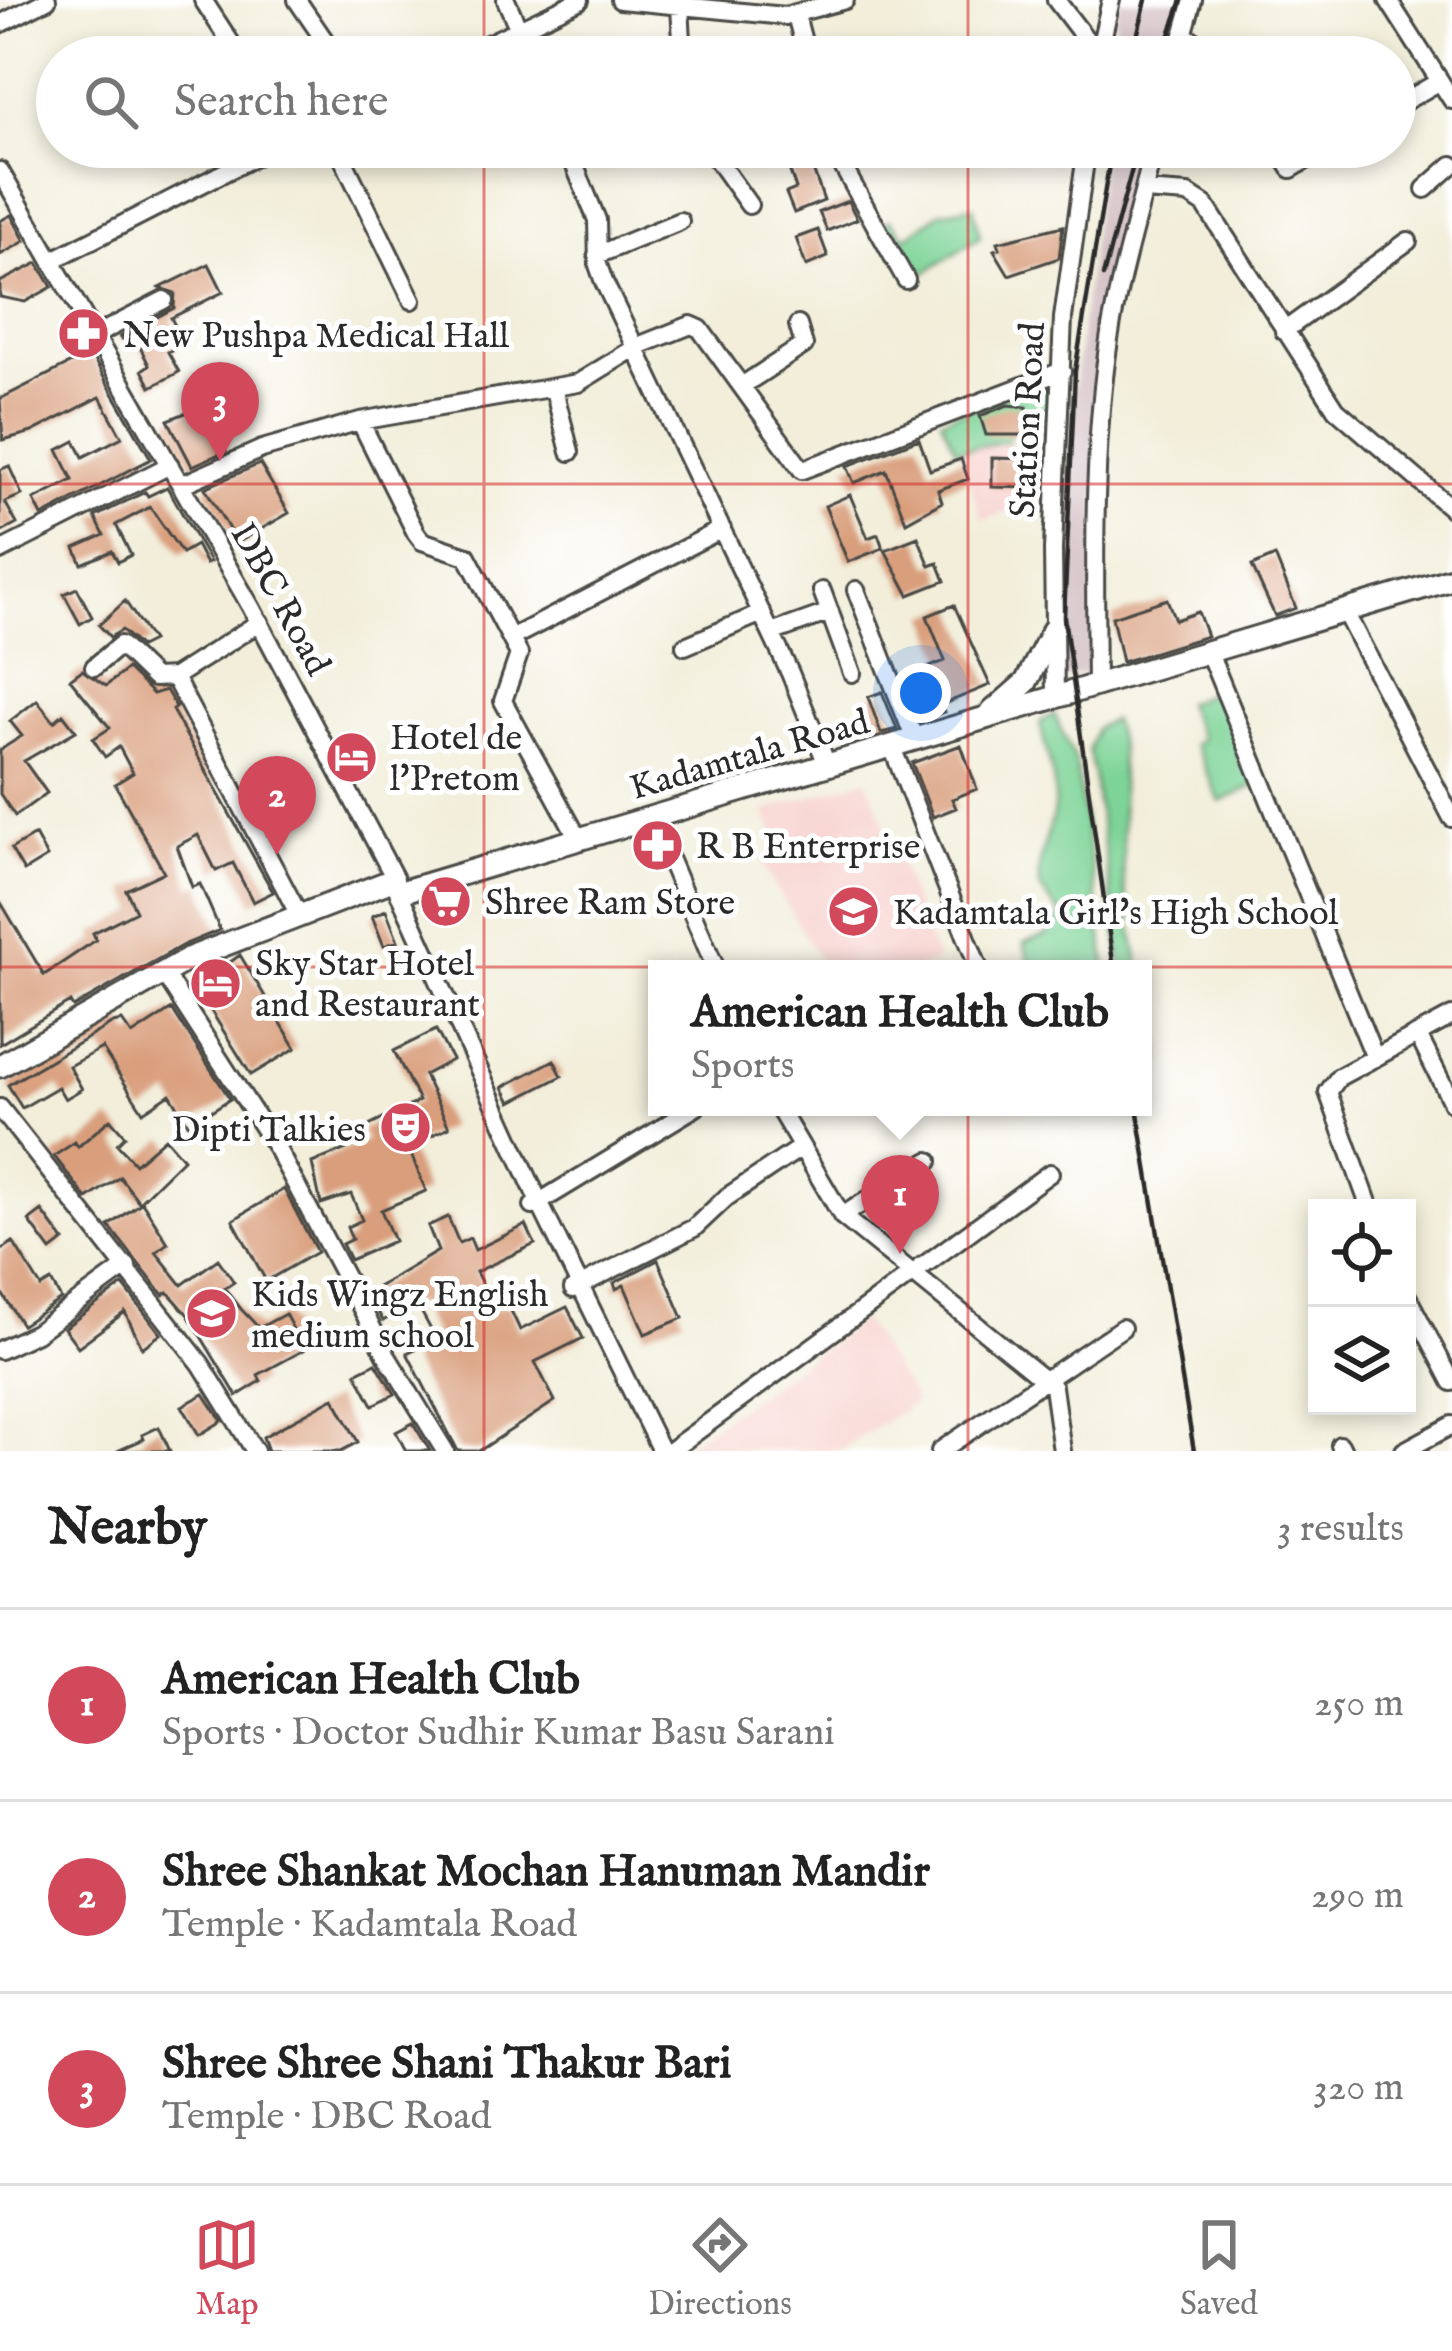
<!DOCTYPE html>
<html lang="en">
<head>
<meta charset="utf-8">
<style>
  body { margin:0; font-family:"IM FELL English",serif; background:#f6f6f6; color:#222 }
  .controls { position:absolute; right:36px; bottom:36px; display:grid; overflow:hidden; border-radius:0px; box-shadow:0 6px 18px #0003 }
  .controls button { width:108px; height:108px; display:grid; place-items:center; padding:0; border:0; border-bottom:3px solid #e0e0e0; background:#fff; color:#222; font:60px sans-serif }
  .you { position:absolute; left:921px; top:693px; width:42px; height:42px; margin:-30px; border:9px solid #fff; border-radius:50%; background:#1a73e8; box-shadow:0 0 0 18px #1a73e833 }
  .badge { display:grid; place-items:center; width:78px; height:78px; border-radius:50%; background:#d1495b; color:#fff; font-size:39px; font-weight:700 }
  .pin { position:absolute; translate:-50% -99px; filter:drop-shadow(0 3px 6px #0008) }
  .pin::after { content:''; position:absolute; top:63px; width:42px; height:36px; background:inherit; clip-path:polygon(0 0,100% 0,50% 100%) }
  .popup { position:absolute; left:648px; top:960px; width:504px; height:156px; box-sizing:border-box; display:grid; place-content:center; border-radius:0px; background:#fff; filter:drop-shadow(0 3px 9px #0005); font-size:39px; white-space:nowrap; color:#767676 }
  .popup b { font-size:45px; color:#222 }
  .popup::after { content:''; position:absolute; left:50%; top:100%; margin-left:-24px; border:24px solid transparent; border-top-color:#fff }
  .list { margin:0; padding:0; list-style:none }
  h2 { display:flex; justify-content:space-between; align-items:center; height:156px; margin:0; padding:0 48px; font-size:51px }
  h2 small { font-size:39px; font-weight:400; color:#767676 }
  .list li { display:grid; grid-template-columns:78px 1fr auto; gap:36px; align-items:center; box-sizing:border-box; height:192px; padding:0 48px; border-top:3px solid #e0e0e0 }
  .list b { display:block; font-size:45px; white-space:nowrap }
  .list p { margin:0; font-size:39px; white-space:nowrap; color:#767676 }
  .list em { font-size:39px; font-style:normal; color:#767676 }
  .icon { flex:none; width:66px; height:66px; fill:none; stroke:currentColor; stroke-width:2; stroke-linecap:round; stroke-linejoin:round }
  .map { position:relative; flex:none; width:1452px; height:1451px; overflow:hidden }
  .search { position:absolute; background:#fff; box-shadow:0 6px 18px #0003; left:36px; right:36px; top:36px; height:132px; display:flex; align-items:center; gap:30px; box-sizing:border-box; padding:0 42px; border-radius:66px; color:#767676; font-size:45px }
  .sheet { height:732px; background:#fff }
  nav { display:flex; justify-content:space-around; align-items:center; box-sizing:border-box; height:168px; border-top:3px solid #e0e0e0; background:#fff; font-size:33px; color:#767676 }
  nav a { display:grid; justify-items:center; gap:6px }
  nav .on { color:#d1495b }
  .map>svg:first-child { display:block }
  .built { fill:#f7d0cc }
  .industrial { fill:#d2bec3 }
  .green { fill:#7ed498; stroke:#548062; stroke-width:3 }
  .building { fill:#d99e7c }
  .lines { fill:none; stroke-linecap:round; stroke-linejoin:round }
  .minor-casing { stroke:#494845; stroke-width:22 }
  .major-casing { stroke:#494845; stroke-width:27 }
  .minor { stroke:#fff; stroke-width:16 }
  .major { stroke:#fff; stroke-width:21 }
  .rail { stroke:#2b2b2b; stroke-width:4.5 }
  .grid { fill:none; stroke:#d62828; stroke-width:3; stroke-opacity:0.55 }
  .labels { text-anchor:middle; stroke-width:10; stroke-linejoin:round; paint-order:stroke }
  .poi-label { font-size:36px; fill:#2b2b2b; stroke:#fff; text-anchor:start }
  .street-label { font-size:36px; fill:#2b2b2b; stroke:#fff }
</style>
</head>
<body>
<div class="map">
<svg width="1452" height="1451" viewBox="0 0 1452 1451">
  <rect width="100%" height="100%" fill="#fff"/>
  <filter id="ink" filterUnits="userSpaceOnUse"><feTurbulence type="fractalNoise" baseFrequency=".00833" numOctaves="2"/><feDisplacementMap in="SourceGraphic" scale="24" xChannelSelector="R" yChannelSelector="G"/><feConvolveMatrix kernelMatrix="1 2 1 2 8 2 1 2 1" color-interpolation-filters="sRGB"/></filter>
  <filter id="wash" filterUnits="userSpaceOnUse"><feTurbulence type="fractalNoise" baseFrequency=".004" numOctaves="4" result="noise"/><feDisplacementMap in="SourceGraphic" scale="48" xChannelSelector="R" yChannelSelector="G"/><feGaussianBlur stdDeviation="2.7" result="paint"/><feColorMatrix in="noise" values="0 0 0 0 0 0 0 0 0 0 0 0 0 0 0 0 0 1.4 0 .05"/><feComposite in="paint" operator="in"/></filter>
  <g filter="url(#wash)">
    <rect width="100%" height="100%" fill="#f2eeda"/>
    <path class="built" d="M1049,439L1047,499L982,520L959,449Z
      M867,779L937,961L915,969H825L761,862L782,853L765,811Z
      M862,1320L916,1402L839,1451H678Z"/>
    <path class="industrial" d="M1120,0H1189L1170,57H1119L1115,19Z
      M1103,147H1149L1105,332L1089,673L1062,678L1064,472Z"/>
    <path class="green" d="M973,206L980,237L912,281L879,226L890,220L906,238L941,212Z
      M1053,377L1049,423L1014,420L1008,441L956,450L941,419Z
      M1220,689L1258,784L1220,802L1194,744L1201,740L1185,703Z
      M1054,714L1075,760L1107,969H1032L1024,943L1046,936L1062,917C1057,906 1045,899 1040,887C1034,869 1049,833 1053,815C1060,784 1045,752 1040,722Z
      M1112,720L1120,748L1124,886L1140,969H1122L1089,748L1096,728Z
      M1143,980C1151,1012 1177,1074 1143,1098Z"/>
    <g id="blocks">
      <path class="building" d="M809,158L824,201L794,213L786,193L796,189L788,166Z
        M848,201L857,219L827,231L819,212Z
        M11,215L25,241L0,255V221Z
        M1063,226L1059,258L1009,275L994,250L1000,248L998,242Z
        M818,230L828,257L806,266L796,238Z
        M38,263L52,287L25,302L0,297V282Z
        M209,264L223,292L171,318L184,343L168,352L179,372L151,387L142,370L149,365L135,337L126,342L120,337L174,308L175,293L160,288Z
        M72,322L151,459L42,516L34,500L73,480L58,450L75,441L83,457L122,437L100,397L32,432L3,440L0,399L79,359L63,327Z
        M235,393L238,401L208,417L226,451L192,466L168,420Z
        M1008,405L1027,407L1029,435H986L980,416Z
        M919,439L930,470L961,459L968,479L938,490L942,502L906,522L886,470L854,483L847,466Z
        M992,458L1031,459L1030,488L992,487Z
        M260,464L289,513L237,543L205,488Z
        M9,466L22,495L5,502L17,524L0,533V470Z
        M167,487L210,562L206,564L196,545L182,553L150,507L116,525L131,555L118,562L112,551L82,564L75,548L104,535L95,517L145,492L148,496Z
        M850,495L868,538L878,534L883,548L848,562L825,506Z
        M918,537L930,566L938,563L945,581L909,595L885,550Z
        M1275,556L1296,608L1275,616L1252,566Z
        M77,588L92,617L80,624L64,594Z
        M1167,599L1175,620L1198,612L1207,636L1122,662L1112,617Z
        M125,601L152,641L140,647L122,630L110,637L99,625Z
        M954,605L990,685L941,705L944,712L921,721L904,677L945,661L927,616Z
        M127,669L153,694L166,690L176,707L172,710L273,892L253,902L233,863L216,871L198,835L177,846L192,887L200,884L220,930L183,945L73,1007L70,1002L0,1044V901L44,975L96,940L93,933L136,911L126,890L164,872L115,784L133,773L119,747L105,757L93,739L110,728L70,679L82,670L106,686Z
        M882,692L897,729L881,733L868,697Z
        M37,700L54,722L63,714L76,731L24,761L47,793L15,816L0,794V750L22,736L10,721Z
        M961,745L977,789L952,799L956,808L933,817L912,763Z
        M35,835L47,857L24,871L11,849Z
        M386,910L398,941L384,946L372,916Z
        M240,955L296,1048L251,1075L196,987Z
        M172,1009L230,1099L189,1125L170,1094L143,1112L102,1048L69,1066L82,1089L65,1099L58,1087L22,1108L8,1085L113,1023L122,1021L132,1035Z
        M436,1030L452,1060L424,1075L449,1127L408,1147L426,1191L381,1210L394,1241L350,1260L342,1244L352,1239L347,1227L362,1220L351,1194L321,1204L312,1163L366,1141L361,1130L419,1101L394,1051Z
        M554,1060L562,1076L511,1102L503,1087Z
        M110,1119L125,1136L117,1144L135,1164L165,1138L183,1159L139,1202L120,1177L87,1199L54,1156L75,1142L78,1147Z
        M284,1189L317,1252L266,1281L233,1220Z
        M142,1202L168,1243L156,1252L182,1285L218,1259L234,1282L225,1288L241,1309L259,1328L285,1314L304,1350L258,1375L261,1381L237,1396L188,1315L168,1292L163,1295L109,1226Z
        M42,1211L64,1241L51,1251L29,1221Z
        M448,1217L459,1243L470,1238L475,1250L526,1225L535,1244L476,1272L495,1309L508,1304L520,1330L567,1307L583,1338L535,1362L555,1401L479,1451H458L407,1353L436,1339L416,1302L383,1321L368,1293L438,1251L428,1226Z
        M13,1242L41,1287L51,1281L61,1299L22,1325L0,1290V1251Z
        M658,1260L683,1318L645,1334L624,1285L616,1289L614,1283Z
        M123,1285L161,1334L142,1348L125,1312L78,1347L64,1328Z
        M376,1363L395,1394L373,1405L356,1373Z
        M204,1394L222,1421L199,1435L182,1406Z
        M334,1398L358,1442L341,1451H268L263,1437Z
        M413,1423L430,1451H406L396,1432Z
        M159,1427L170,1451H117L144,1439L142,1435Z"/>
    </g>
  </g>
  <g filter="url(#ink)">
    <use href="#blocks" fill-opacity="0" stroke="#494845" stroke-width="3"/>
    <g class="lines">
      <defs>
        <path id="minor" d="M203,0L240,57
          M297,0L336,57
          M506,0L531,57
          M620,0L785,16L845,0
          M1056,0L1098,55
          M1388,0L1452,100
          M680,7L683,57
          M796,15L807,57
          M0,24L47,0
          M1183,35L1223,57
          M460,57L580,0
          M1098,57L1111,0
          M1177,57L1193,0
          M1395,107L1440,81
          M337,147L412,300
          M567,147L597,220L598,265L604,282L790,673L828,767
          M708,147L749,205
          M832,147L906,280
          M1277,147L1291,169L1328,147
          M0,171L251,607L395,879
          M1425,189L1452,165
          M1144,191L1188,194L1205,205L1336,409L1452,509
          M597,255L680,221
          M53,260L274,147
          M1284,331L1408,241
          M96,335L164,300
          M743,385L804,345L798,325
          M554,390L570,452
          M360,421L416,533L422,541L467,556L519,654L503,701L577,836
          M181,485L262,449L360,421L578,383L638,346L691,325L700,329L802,470L1062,371
          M0,551L170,465
          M856,590L915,740
          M822,591L852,673
          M1345,612L1452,818
          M260,622L174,677L300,917
          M771,633L830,612
          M513,637L722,529
          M685,646L762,613
          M1209,653L1375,1058
          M94,667L120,645L154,678L174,677
          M1096,686C1095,576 1092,464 1107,354C1116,284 1139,216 1154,147
          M1055,698L1053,550L1063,318L1087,147
          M892,747L979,969
          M651,816L716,969
          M400,895L539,1202L661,1451
          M163,972L277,1149L388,1358L445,1451
          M1418,1035L1452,1103
          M778,1107L842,1216L1053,1387L1062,1451
          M0,1108L201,1364L255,1451
          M533,1206L696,1107
          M1370,1208L1328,1092L1339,1077L1452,1016
          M842,1216L929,1161
          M573,1289L694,1228L727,1197L800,1148
          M1407,1296L1452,1382
          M0,1350L36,1333L127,1266
          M1340,1445L1343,1451
          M670,1451L1050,1173
          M940,1451L1122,1328
          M1404,1451L1452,1425"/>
        <path id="major" d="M992,712L1026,682L1053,630
          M401,892L1452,579
          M0,1066L190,958L385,883"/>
      </defs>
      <use href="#minor" class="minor-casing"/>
      <use href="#major" class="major-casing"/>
      <use href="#minor" class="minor"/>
      <use href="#major" class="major"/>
      <path class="rail" d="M1132,57L1146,0
        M1162,57L1182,0
        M1112,147L1075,371L1064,617L1114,969
        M1103,276L1138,147
        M1137,1107L1194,1451"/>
    </g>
  </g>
  <path class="grid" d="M484,0V57M968,0V57M484,147V1451M968,147V1451M0,484H1452M0,967H1452"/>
  <defs>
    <symbol id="pharmacy-disc" viewBox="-11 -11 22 22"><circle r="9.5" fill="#d1495b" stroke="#fff"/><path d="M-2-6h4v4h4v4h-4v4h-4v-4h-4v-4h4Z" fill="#fff"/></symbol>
    <symbol id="hotel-disc" viewBox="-11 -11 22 22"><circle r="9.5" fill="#d1495b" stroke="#fff"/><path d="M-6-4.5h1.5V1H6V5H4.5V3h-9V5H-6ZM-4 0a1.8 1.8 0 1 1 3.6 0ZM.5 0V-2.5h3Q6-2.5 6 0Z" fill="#fff"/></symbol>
    <symbol id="supermarket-disc" viewBox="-11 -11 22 22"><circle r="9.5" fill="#d1495b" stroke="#fff"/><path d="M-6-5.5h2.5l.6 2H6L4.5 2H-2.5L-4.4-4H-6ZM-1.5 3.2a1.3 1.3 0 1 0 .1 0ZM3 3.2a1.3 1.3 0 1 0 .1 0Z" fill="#fff"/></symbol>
    <symbol id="school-disc" viewBox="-11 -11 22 22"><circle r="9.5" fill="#d1495b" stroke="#fff"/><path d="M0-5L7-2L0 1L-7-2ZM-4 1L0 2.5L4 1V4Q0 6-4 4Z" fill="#fff"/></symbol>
    <symbol id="theatre-disc" viewBox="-11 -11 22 22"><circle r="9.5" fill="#d1495b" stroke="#fff"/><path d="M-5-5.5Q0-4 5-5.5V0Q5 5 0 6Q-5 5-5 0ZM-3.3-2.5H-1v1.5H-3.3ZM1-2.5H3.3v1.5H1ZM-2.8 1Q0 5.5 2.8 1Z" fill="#fff"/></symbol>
  </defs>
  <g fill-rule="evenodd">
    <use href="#pharmacy-disc" x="54" y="304" width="59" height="59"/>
    <use href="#hotel-disc" x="322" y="728" width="59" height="59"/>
    <use href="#pharmacy-disc" x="628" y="816" width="59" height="59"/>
    <use href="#supermarket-disc" x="416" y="872" width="59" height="59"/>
    <use href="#school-disc" x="824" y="882" width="59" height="59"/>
    <use href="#hotel-disc" x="186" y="954" width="59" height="59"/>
    <use href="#theatre-disc" x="376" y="1098" width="59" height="59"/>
    <use href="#school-disc" x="182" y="1284" width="59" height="59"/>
  </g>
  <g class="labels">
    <g class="poi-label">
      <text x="123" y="347">New Pushpa Medical Hall</text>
      <text x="390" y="749">Hotel de<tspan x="390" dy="41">l'Pretom</tspan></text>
      <text x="696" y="858">R B Enterprise</text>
      <text x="485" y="914">Shree Ram Store</text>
      <text x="893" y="924">Kadamtala Girl's High School</text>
      <text x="255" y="975">Sky Star Hotel<tspan x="255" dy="41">and Restaurant</tspan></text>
      <text x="366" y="1141" text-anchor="end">Dipti Talkies</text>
      <text x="251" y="1306">Kids Wingz English<tspan x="251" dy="41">medium school</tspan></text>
    </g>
    <g class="street-label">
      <text transform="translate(1026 420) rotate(-87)" y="13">Station Road</text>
      <text transform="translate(282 598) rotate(61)" y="13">DBC Road</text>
      <text transform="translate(749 753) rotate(-16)" y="13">Kadamtala Road</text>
    </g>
  </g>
</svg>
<div class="controls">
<button><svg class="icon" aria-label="locate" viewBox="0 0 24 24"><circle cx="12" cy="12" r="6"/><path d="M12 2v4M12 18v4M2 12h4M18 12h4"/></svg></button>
<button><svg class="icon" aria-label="layers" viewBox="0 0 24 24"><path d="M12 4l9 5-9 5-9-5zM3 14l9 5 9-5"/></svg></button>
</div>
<div class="you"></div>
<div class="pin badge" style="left:900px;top:1254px">1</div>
<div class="popup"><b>American Health Club</b>Sports</div>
<div class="pin badge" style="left:277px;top:855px">2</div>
<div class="pin badge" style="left:220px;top:461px">3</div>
<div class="search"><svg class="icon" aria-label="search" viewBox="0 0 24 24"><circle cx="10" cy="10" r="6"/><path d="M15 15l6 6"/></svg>Search here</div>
</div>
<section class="sheet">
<h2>Nearby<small>3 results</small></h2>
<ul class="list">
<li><span class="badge">1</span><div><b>American Health Club</b><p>Sports · Doctor Sudhir Kumar Basu Sarani</p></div><em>250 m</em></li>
<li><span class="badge">2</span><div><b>Shree Shankat Mochan Hanuman Mandir</b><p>Temple · Kadamtala Road</p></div><em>290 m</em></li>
<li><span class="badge">3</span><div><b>Shree Shree Shani Thakur Bari</b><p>Temple · DBC Road</p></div><em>320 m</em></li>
</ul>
</section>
<nav>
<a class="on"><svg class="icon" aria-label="map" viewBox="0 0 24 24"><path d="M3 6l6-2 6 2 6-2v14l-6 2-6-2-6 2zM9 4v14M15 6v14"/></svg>Map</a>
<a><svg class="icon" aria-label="directions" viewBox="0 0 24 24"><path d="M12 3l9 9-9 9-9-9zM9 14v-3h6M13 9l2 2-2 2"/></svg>Directions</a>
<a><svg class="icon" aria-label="saved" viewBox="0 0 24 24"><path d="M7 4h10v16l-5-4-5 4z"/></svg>Saved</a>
</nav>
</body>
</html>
